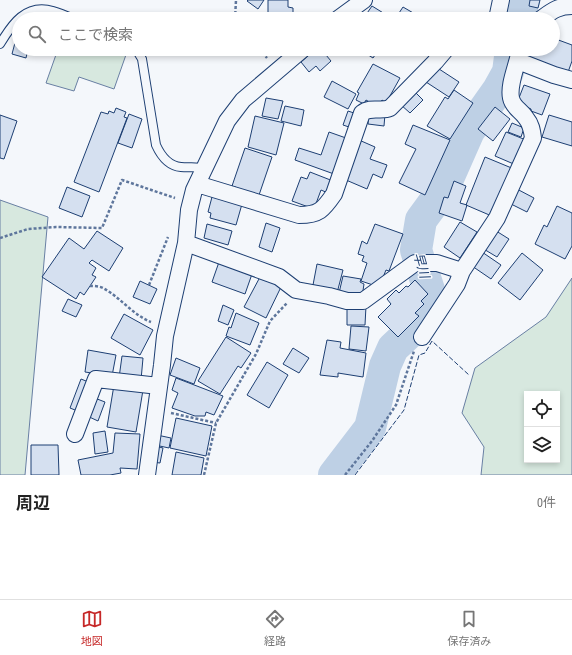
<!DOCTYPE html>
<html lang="ja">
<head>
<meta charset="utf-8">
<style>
  body { margin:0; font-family:"Archivo Narrow","Noto Sans JP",sans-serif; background:#f2f2f2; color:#222 }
  .controls { position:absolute; right:12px; bottom:12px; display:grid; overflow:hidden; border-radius:0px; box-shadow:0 2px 6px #0003 }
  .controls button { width:36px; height:36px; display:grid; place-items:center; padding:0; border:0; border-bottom:1px solid #e0e0e0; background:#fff; color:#222; font:20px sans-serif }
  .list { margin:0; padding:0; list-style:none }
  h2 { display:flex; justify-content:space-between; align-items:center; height:52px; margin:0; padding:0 16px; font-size:17px }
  h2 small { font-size:13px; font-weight:400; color:#767676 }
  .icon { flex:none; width:22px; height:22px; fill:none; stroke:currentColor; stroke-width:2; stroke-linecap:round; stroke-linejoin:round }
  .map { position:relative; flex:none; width:572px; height:475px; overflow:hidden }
  .search { position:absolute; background:#fff; box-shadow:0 2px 6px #0003; left:12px; right:12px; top:12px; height:44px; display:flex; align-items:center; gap:10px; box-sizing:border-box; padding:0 14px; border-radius:22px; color:#767676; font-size:15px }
  .sheet { height:124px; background:#fff }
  nav { display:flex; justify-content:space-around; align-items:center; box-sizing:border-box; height:56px; border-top:1px solid #e0e0e0; background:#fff; font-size:11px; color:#767676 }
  nav a { display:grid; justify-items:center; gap:2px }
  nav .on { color:#c62828 }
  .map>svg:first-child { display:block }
  .green { fill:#d7e8df; stroke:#687fa3; fill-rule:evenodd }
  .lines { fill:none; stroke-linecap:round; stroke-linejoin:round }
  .river { stroke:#bed0e5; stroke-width:32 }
  .building { fill:#d5e0f0; stroke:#1d3f73 }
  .service-casing { stroke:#1d3f73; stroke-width:10 }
  .minor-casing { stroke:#1d3f73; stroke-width:18 }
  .path { stroke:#5e769c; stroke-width:2.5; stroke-dasharray:3 2; stroke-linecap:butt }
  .service { stroke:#f4f7fb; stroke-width:8 }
  .minor { stroke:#f4f7fb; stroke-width:16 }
  .fence { stroke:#1d3f73; stroke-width:1; stroke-dasharray:5 2; stroke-linecap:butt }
  .labels { text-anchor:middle; stroke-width:3; stroke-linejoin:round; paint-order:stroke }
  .water-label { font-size:13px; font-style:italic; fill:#1d3f73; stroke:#f4f7fb }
</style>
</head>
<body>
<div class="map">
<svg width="572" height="475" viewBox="0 0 572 475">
  <rect width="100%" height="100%" fill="#f4f7fb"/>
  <path class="green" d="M58,49H128L114,89L79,77L74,91L46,83Z
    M0,200L48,217L25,475H0Z
    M572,278V475H481L484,447L462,413L475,368L546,317ZM527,394H557V460H527Z"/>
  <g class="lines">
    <path class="river" d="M519,19L524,0
      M334,475L370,428L385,366L393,348L423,320L431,306L429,290L416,250L421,220L443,190L469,131L498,90L508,72L511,49"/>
  </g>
  <path class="building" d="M248,0H264L258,9L247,1Z
    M268,0H288V7L293,8V19H268Z
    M530,0H540L538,8L529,6Z
    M372,6L393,19H363Z
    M403,7L415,14L412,19H395Z
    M553,38L572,45V61L567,75L528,61L532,49H553Z
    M16,39L19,40V49H28L26,58L12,54Z
    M271,49H284L277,55Z
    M316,49H321L331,61L320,71L316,66L309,72L301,62Z
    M364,49H379L373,58L362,51Z
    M424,49H432L429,53Z
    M373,64L400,78L386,103L382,100L378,107L366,100L364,104L356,100L359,93L357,92Z
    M436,67L459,82L449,97L426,82Z
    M332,81L356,94L348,109L324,97Z
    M524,85L550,94L542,115L531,111V109L517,103Z
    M413,90L423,100L410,113L400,104Z
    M454,90L473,103L450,139L427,126L445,97L448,99Z
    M266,98L283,101L278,119L262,116Z
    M285,106L304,110L301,126L281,121Z
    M495,107L510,119L493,141L478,129Z
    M116,108L126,112L124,117L127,118L99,192L74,182L101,112L108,114L109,111L114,113Z
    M348,111L357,114L352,128L343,125Z
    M369,113L385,114L384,126L368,124Z
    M129,114L142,119L132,148L118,143Z
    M0,115L17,121L4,159L0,158Z
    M549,115L572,122V146L542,137Z
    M255,116L284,123L276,155L248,147Z
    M512,123L524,128L521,137L508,132Z
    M413,125L450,140L425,195L399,183L416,149L405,144Z
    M329,132L346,138L334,174L295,160L299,148L321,155Z
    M506,132L526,140L516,165L495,156Z
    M359,140L375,147L370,159L387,165L382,178L373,174L367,189L346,180Z
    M245,148L272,157L258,198L237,191L238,188L232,186Z
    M485,157L514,169L494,217L466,205Z
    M310,172L333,181L328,193L321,190L314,209L292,201L301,177L307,179Z
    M454,181L466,186L460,203L467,205L462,221L439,213L444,197L448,198Z
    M67,187L90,196L82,217L59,208Z
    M515,188L534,198L527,212L507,202Z
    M212,197L242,204L236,225L210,218L211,213L208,212Z
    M557,206L572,213V246L565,259L535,244L544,225L547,227Z
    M460,222L477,232L460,258L444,247Z
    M266,223L280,228L272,252L259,247Z
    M207,224L232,231L228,245L204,238Z
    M375,224L403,234L389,271L386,270L379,287L361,281L367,263L362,261L364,256L358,254L362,241L367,244Z
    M493,229L509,239L497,257L482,248Z
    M97,231L123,248L109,271L92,260L89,263L96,268L92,275L96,277L84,295L80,292L76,299L42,277L69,238L84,249Z
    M482,252L501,265L491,279L472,266Z
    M522,253L543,270L520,300L498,283Z
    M219,262L252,274L245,294L212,282Z
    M317,264L343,270L337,293L313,285Z
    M343,276L361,279L360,282L364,284L362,297L339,293Z
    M260,277L281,287L266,318L244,307Z
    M415,280L428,294L421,301L424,304L415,313L419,316L398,337L378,317L391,304L387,299L396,290L399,293L406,286L408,287Z
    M140,281L157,289L150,304L133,297Z
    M68,299L82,305L76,317L62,311Z
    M223,305L234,310L228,325L218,321Z
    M347,305L366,306L365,325H347Z
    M236,313L259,323L250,345L226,336L229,327L231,328Z
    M124,314L153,330L140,355L111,338Z
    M351,326L369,327L366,351L349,349Z
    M226,337L251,353L241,368L238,366L220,394L198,381Z
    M327,340L341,342L340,348L366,353L363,377L338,373V377L320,375Z
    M293,348L309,358L299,373L283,364Z
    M88,350L116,355L112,376L85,372Z
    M122,356L143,358L141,380L119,378Z
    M176,358L200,368L194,384L170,375Z
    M267,362L288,375L269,408L247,395Z
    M176,378L223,396L214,415L206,412L205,416H195L172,408L178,393L172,390Z
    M81,379L91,383L80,412L70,408Z
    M114,385L143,390L136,432L107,427Z
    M92,397L105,402L98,421L85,415Z
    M176,418L212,426L206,456L170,448Z
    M105,431L108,452L95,454L93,433Z
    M115,433L140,434L137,469L120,468L121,473L110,475H81L78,460L113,453Z
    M157,435L171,438L169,448L155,445Z
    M31,445H58L59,475H31Z
    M155,446L163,448L160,463L152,462Z
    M176,452L204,458L201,475H172Z"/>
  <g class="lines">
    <defs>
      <path id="service" d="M0,44C12,24 26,3 53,11C60,13 67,16 74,19
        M136,49L142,59L156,145C161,156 168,166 181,167C190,168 196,166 204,169"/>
      <path id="minor" d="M338,19L364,0
        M497,19L501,0
        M541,19C552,11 558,6 572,6
        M518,61L554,75L572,80
        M197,184L299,215C319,215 323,210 334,194L362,113C371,106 381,112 390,108L435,62L446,49
        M186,243L279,277L296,290L329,296L347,301H363L415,263H437L462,271
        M422,337L457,284L462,271L497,218L533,138C532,130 531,124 526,118C521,110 513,108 511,98C508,84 518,64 520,49
        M75,434L96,379L159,386
        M147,475L162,365L165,336L186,243L189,210L194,190L227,121L243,100L303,49"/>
    </defs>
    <use href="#service" class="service-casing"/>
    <use href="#minor" class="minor-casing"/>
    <path class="path" d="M235,19L236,0
      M259,49L267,58
      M0,238L28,229L56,227L102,228L122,180L175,198
      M149,285L168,237
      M90,286C94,286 99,286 103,288C120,297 133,315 151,322
      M171,413L216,423
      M204,475L216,423L256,354L270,321L287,303
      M345,475L372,441L396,405L414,351"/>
    <use href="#service" class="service"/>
    <use href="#minor" class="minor"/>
    <path class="fence" d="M355,475L404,410L419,355L425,353L432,341L469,375"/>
  </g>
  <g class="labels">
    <g class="water-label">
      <text transform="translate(422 265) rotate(74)" y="5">早川</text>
    </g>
  </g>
</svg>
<div class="controls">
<button><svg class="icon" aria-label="locate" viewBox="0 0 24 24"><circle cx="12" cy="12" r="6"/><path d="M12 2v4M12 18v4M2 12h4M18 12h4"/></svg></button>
<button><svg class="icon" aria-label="layers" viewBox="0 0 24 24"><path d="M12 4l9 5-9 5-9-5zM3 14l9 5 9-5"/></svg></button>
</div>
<div class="search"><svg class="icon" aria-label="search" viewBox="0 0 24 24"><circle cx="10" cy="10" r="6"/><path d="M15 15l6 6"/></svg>ここで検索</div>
</div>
<section class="sheet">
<h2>周辺<small>0件</small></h2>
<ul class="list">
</ul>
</section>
<nav>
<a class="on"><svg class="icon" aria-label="map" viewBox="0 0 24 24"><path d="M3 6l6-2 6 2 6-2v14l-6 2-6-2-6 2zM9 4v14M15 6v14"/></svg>地図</a>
<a><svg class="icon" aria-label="directions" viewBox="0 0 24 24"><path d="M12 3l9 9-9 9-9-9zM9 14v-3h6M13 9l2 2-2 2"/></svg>経路</a>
<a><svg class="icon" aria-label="saved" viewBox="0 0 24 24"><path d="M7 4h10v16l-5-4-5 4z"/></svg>保存済み</a>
</nav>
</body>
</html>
